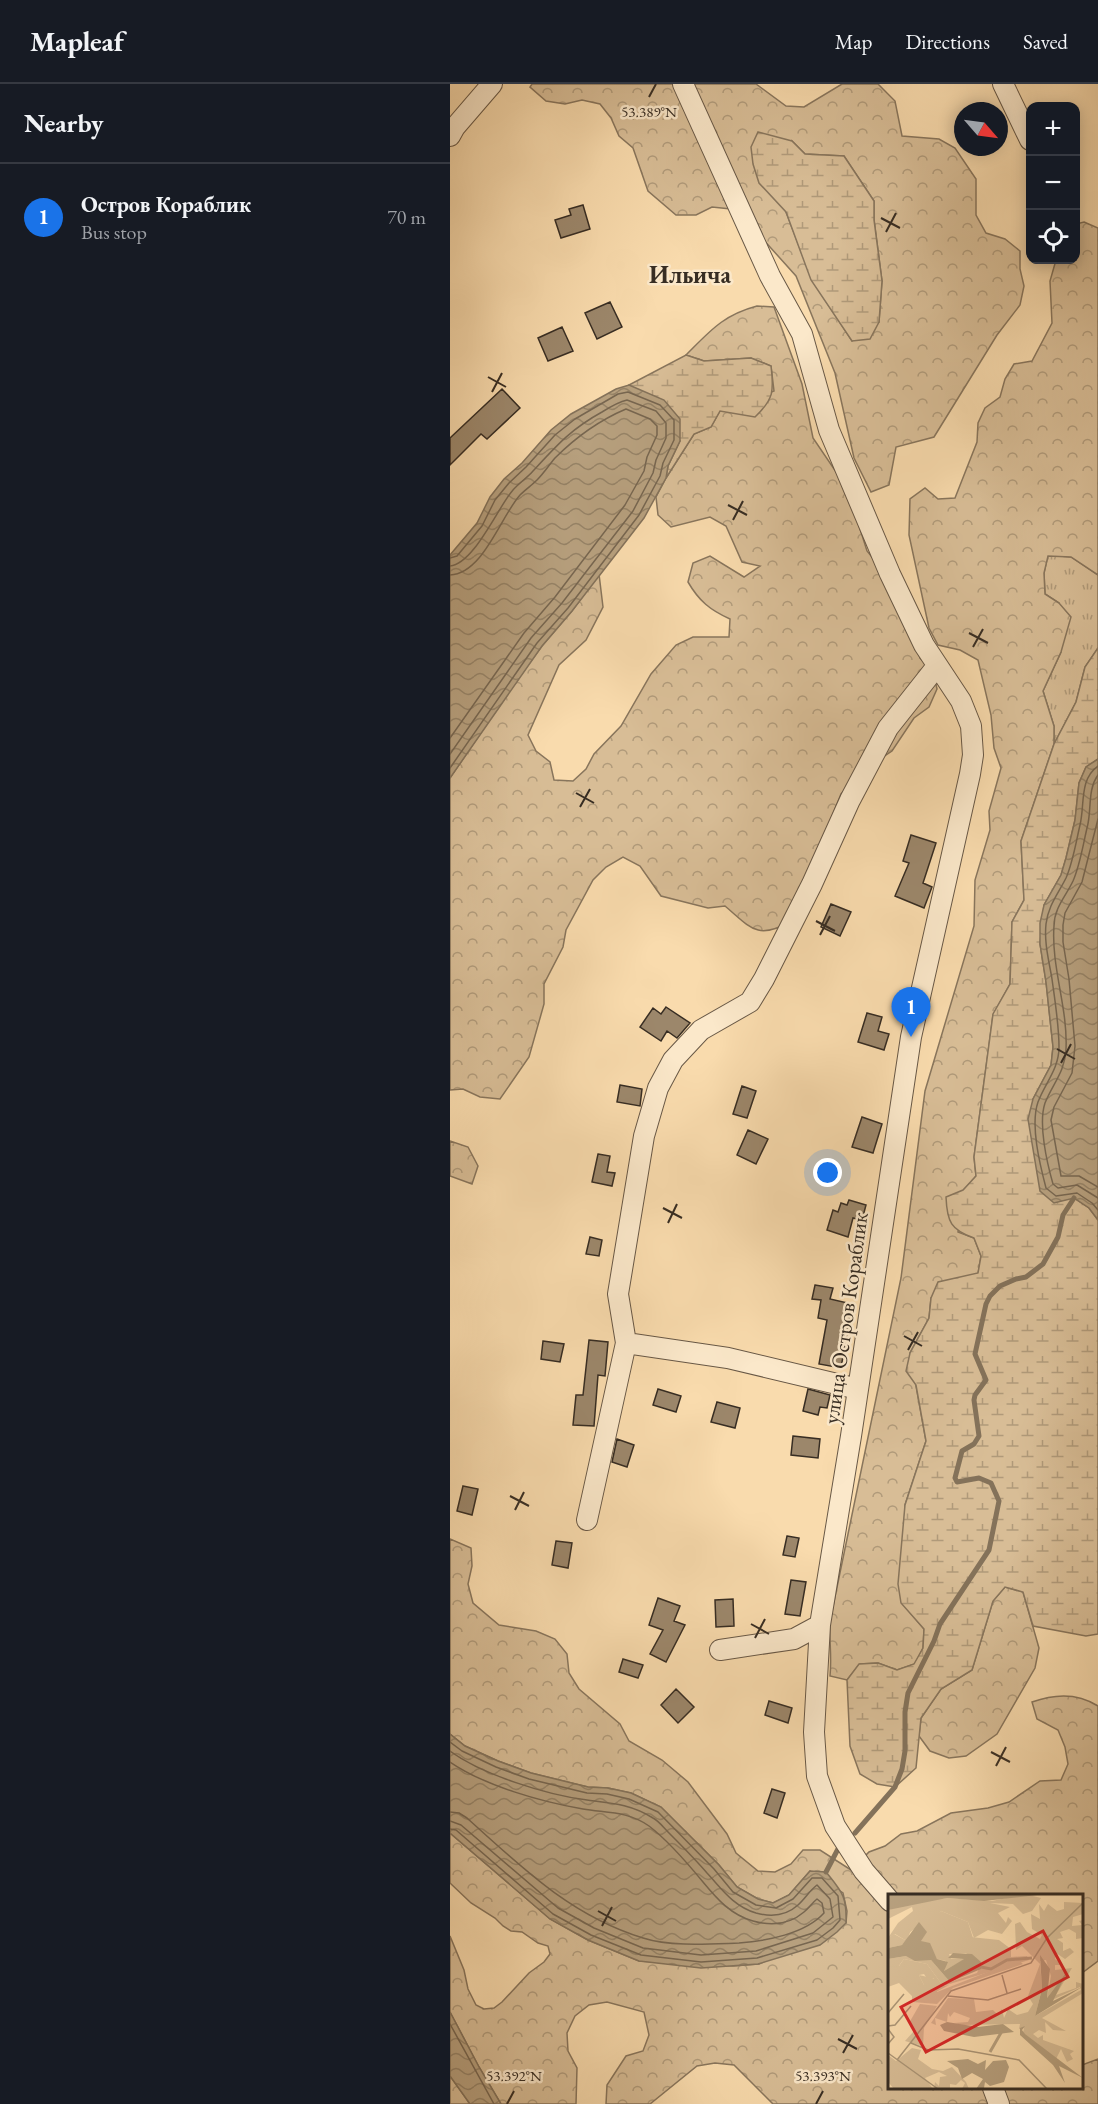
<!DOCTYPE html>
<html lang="en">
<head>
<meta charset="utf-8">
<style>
  body { margin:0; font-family:"EB Garamond",serif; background:#242831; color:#f1f3f6 }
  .controls { position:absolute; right:18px; top:18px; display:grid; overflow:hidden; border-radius:12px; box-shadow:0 3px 15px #0003 }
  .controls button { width:54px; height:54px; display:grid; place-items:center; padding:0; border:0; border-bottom:2px solid #363941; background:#171b24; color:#f1f3f6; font:30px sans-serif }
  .compass { position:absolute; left:504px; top:18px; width:54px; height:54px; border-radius:50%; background:#171b24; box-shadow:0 3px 15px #0003; rotate:118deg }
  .you { position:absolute; left:378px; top:1089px; width:21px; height:21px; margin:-15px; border:4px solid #fff; border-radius:50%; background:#1a73e8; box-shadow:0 0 0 9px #1a73e833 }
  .badge { display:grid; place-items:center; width:39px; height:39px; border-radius:50%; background:#1a73e8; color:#fff; font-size:20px; font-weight:700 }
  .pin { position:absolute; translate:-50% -50px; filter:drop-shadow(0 2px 3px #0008) }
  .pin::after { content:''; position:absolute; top:32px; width:21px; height:18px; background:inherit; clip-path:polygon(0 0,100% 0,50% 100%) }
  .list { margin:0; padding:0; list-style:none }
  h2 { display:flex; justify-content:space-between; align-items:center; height:78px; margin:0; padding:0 24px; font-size:26px }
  h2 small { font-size:20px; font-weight:400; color:#9ea1a6 }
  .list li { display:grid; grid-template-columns:39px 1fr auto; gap:18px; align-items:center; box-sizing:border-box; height:108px; padding:0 24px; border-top:2px solid #363941 }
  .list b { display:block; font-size:22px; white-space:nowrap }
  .list p { margin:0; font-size:20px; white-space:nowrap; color:#9ea1a6 }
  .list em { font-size:20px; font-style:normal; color:#9ea1a6 }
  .icon { flex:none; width:33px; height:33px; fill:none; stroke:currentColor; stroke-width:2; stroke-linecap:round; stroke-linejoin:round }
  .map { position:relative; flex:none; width:648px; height:2020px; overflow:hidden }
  header { display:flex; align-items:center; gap:36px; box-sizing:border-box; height:84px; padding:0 30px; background:#171b24; border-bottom:2px solid #363941 }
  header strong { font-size:28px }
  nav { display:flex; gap:33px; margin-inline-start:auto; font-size:21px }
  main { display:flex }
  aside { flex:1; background:#171b24 }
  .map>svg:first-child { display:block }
  .grass { fill:url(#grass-tufts); stroke:#88755c; stroke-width:1.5 }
  .forest { fill:url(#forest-crowns); stroke:#88755c; stroke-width:1.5; fill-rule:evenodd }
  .wetland { fill:url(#wetland-marsh); stroke:#88755c; stroke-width:1.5 }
  .water { fill:url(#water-waves); stroke:#84725a; stroke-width:1.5 }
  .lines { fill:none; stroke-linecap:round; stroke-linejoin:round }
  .shore { stroke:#776650; stroke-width:1.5 }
  .stream { stroke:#84725a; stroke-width:5 }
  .building { fill:#9c876b; stroke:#372d23; stroke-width:1.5 }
  .minor-casing { stroke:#685846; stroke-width:22 }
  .minor { stroke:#fbe8ca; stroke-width:20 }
  .ticks { fill:none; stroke:#372d23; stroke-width:2 }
  .labels { text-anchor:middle; stroke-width:5; stroke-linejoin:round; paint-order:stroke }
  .street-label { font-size:22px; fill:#372d23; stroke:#fbe8ca }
  .neighbourhood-label { font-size:24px; font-weight:bold; fill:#372d23; stroke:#fbe8ca }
  .inset-river { fill:none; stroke:#b7a07e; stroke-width:3 }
  .inset-road { fill:none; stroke:#ab9576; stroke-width:1.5 }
  .view { fill:#d62828; fill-opacity:0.15; stroke:#d62828; stroke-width:3 }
  .inset-edge { fill:none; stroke:#372d23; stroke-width:3 }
  .ticks-label { font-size:15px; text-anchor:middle; fill:#372d23; stroke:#fbe8ca; stroke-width:5; stroke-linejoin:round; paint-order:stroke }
</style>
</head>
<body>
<header>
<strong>Mapleaf</strong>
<nav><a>Map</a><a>Directions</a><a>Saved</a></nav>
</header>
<main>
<aside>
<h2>Nearby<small></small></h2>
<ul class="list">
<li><span class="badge">1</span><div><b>Остров Кораблик</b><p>Bus stop</p></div><em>70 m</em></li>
</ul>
</aside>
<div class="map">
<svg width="648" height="2020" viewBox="0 0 648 2020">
  <defs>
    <pattern id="grass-tufts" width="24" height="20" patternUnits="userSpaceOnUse" patternTransform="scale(1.5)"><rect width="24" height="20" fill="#d8bd96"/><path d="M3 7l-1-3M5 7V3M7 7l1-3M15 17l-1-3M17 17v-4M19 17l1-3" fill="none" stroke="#b09a7a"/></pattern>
    <pattern id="forest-crowns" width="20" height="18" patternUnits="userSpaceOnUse" patternTransform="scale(1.5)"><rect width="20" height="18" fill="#d8bd96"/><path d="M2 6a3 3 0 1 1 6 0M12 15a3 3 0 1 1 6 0" fill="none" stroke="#b09a7a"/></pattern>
    <pattern id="wetland-marsh" width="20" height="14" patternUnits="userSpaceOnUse" patternTransform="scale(1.5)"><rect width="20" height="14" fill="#d8bd96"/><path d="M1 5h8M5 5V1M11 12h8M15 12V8" fill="none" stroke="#b09a7a"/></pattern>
    <pattern id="water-waves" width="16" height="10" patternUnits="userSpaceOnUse" patternTransform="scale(1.5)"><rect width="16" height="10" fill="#b7a07e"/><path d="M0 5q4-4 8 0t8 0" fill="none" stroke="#968367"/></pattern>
  </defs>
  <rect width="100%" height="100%" fill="#f9dbad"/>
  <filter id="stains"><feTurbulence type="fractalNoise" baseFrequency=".00333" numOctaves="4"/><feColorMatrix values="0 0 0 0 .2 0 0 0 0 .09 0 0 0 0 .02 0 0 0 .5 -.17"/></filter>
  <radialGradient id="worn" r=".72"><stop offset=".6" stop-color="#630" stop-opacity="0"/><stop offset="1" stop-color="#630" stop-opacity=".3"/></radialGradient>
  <path class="grass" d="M598,471L621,473L648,491V564L635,583L626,618L604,660V642L593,607L611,568L609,519L595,510L594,489Z"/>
  <path class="forest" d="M82,0H306L336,22L354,23L392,0H428L445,17L452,52L489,55L505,64L526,95V131L536,149L555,155L570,167V185L574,202L570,221L547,251L484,353L446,363L439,401L421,408L404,374L385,289L346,192L294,134L281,125L262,123L246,131H226L198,107L183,64L169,52L161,34L150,20L132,16L115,20L96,17L80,3ZM342,57L355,70L394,72L424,117V135L432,197L429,238L402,257L362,196L336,128Z
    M634,138L648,144V491L621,473L598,472L594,489L595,510L609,519L621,533L611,568L593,607L604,642V660L571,757L574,816L562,838L560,900L543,931L524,1073L526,1092L514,1106L508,1148L524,1154L531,1172L528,1190L481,1214L479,1234L460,1269L476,1357L455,1421L452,1519L474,1545L473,1564L465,1580L447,1586L428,1579L410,1580L397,1596L380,1592C382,1573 379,1556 380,1537L451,1194L475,1007L524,842L525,796L540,746L539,727L551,684L544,664L541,631L528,576L510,566L488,561L479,544L459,451L460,415L475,404L488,415L505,414L527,358L528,339L535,324L550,313L555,295L564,280L582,277L602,239L600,197L606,176H626V140Z
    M307,222L324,223L352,300L363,354L397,404L417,467L434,488L461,539L470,574L483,587L487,605L479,623L464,634L442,667L418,683L391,710L340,838C307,856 301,844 275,822L258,824L211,812L190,782L173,773L156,783L143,796L116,846L113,863L94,900V920L79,973L50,1015L30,1013L13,1005L0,1006V694L67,596L92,562L122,527L149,490L153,523L136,556L109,581L78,651L86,667L100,678L104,696L123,697L136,685L144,670L171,642L201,590L226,561L243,553H279L280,535C260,526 249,517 238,498L243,479L260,472L294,493L310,482L292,478L276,442L260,433L221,443L208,431L206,413L216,394L244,350L261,343L270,327L324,307L321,282L301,274L254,277L236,271C260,247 273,231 307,222Z
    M0,1057L18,1063L28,1082L22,1100L0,1092Z
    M0,1455L21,1464L22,1482L18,1500L23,1519L49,1541L86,1547L105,1555L117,1570L119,1589L129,1605L170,1640L179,1657L212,1676L238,1698L277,1750L286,1769L308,1787L325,1788L341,1780L353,1766H370L401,1786L419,1768L435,1762L451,1750L467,1747L501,1729L538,1724L559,1718L590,1697L611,1696L618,1680L615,1663L608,1646L587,1635L582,1618C604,1610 628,1609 648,1622V1877L632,1889V1812H440V2004H632V1981L648,1975V2020H323L284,1981L265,1979L247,1982L200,2020H156L157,2001L176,1972L193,1967L199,1951L194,1928L157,1918L139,1921L125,1932L117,1949L118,1967L127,1984L126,2020H51L29,1983L0,1928V1852L14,1886L18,1905L26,1921L34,1925L44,1924L52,1918L79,1889L94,1878L100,1870L98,1862L88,1859L72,1848L61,1847L53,1842L45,1834L21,1819L0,1799V1749L100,1835L138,1856L189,1877L283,1882L309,1880L396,1839L397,1827L393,1809L360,1787L339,1811L323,1819L308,1815L287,1803L269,1781L211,1723L181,1709L158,1704L138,1703L81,1689L48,1677L15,1662L0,1650Z
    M555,1503L573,1508L589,1564L585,1584L547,1650L516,1672L499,1674L480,1667L469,1652L471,1634L491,1605L522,1586L543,1517Z
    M0,1992L20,2020H0Z"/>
  <path class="wetland" d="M308,48L342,57L355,70L394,72L424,117V136L432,197L429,238L420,255L402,257L361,196L336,128L309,99L303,80L301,63Z
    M236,271L254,277L301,274L321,282C324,307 324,315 305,333L270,327L261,343L244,350L216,394L218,382L230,357L179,301Z
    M648,564V675L636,683L629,699L625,736L616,774L611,791L594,821L590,860L596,898L603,963L601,981L583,1015L624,1114L639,1124L648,1136V1550L636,1552L583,1542L573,1508L555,1503L543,1517L522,1586L491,1605L471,1634L466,1684L445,1703L427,1700L410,1690L400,1662L397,1596L409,1580L428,1579L447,1586L464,1580L473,1564L474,1545L451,1519L448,1500L455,1421L476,1357L466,1301L456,1287L460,1269L479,1234L481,1214L488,1198L528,1189L531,1172L524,1154C501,1146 497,1138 496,1113L513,1106L526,1092L524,1073L543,930L560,900L562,838L574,816L571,757L604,660L626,618L635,583Z"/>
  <path class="water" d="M179,301L214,316L230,335V357L218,382L216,394L194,434L122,527L92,562L0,694V471L27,439L40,413L54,395L72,379L101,346L121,330L166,305Z
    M648,675V1136L639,1124L624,1114L604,1119L590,1107L578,1035L583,1015L601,981L603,963L596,898L590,860V839L594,821L611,791L616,774L625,736L629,699L636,683Z
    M0,1650L15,1662L48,1677L81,1689L138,1703L158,1704L181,1709L211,1723L269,1781L287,1803L308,1815L323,1819L339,1811L360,1787L376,1788C392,1808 397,1812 396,1839L387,1848L370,1861L308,1880L251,1884L189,1877L138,1856L100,1835L0,1749Z
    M0,1928L29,1983L51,2020H20L0,1992Z"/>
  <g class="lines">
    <path class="shore" d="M0,474L7,472L32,442L45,416L59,399L76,383L105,351L125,335L168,310L178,308L210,321L224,336V356L213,379L210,392L189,431L118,524L87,559L0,684
      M0,482C24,480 48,423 63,406C69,399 77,394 83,387C107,361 121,345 152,328C160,323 168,318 177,316L206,327L216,339V354L206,376L203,389L183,427L112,519L81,554L0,670
      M0,491C33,490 51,432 70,411C76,405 82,401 87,396C94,389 99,381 105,374C125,354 150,336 176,325L200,335L207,342V351L197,373L194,387L175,421L105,513L74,549L0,654
      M648,682C629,695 635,721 630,741C626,758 623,778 616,794C608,810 598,822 596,840C594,859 599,877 602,895C605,917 609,941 609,963C609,985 595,999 588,1018C580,1041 590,1081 596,1104L606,1112L627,1109L642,1119L648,1126
      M648,691C637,706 642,727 637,744C633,761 630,781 623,797C616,812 604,824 604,842C601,883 618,924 616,965C615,988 603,999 595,1019C588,1040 597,1079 603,1100L608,1104L627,1101L648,1114
      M648,735L632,798L615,829L613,841V858L619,895L625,962L622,989L604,1023L601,1036L611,1092H629L648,1103
      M0,1658L12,1667L46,1683L79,1695L137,1709L157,1710L179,1715L208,1728L264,1785L283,1808L306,1821L326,1824L343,1815L362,1794H372L388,1812L390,1836L383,1844L367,1856L307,1874L251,1878L191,1871L141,1851L103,1830L6,1746L0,1745
      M0,1667C33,1691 97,1711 137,1716C161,1719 181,1720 203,1734C209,1737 214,1744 219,1749C232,1762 245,1775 257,1789C272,1805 283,1822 306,1829C321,1833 336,1832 348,1821C355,1815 360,1806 367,1801L380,1815L383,1833L363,1849L306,1867L251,1871L193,1864L144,1844L108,1824L11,1741L0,1737
      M0,1678C35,1702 92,1718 133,1725C156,1729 178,1727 199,1742C216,1755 239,1781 253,1798C267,1815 281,1831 303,1837C321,1842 339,1841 354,1828C359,1824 362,1819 367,1815L372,1819L374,1829C355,1850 316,1857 289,1859C260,1860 221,1863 193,1854C121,1832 71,1783 17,1734L9,1729L0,1728
      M0,1940L44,2020"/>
    <path class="stream" d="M405,1749L445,1703L452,1685L455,1667V1628L458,1609L484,1557L490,1540L539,1466L549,1417L541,1399L529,1394L507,1398L505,1394L512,1367L524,1360L529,1352L524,1316L525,1311L536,1296L525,1270L536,1220L540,1212L550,1202L566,1195L576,1193L593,1180L608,1153L613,1131L624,1114
      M376,1788L389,1763"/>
  </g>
  <path class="building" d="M133,121L140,145L111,154L105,136L121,131L119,125Z
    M160,218L172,243L147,255L135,229Z
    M112,243L123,267L98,277L88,254Z
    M52,305L70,324L37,355L31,350L0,381V354Z
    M461,751L486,759L473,799L482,803L474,824L445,812L459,779L453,777Z
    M381,820L401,828L390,852L371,843Z
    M216,923L240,939L227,954L217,947L211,957L190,943L203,924L211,930Z
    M417,929L432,933L428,947L439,950L434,966L408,958Z
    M170,1001L192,1005L190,1022L167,1018Z
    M292,1002L306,1007L297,1034L283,1030Z
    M412,1033L432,1040L423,1069L402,1063Z
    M298,1046L318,1055L306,1080L287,1071Z
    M148,1070L160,1072L157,1088L165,1089L162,1102L142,1098Z
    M399,1116L416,1121L412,1136L403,1134L398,1153L377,1146L383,1126L388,1128L391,1119L397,1121Z
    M140,1153L152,1156L149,1172L136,1170Z
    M365,1201L383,1204L380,1215L402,1220L391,1284L369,1280L377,1236L368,1234L371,1216L362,1215Z
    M139,1256L158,1258L155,1292L148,1291L144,1342L123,1341L126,1311H133Z
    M93,1257L114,1260L110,1278L91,1275Z
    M208,1305L231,1312L226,1328L203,1321Z
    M358,1305L380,1311L377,1324L370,1323L368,1331L353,1327Z
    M267,1318L290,1324L285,1344L261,1338Z
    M343,1352L370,1355L368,1374L341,1371Z
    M167,1355L184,1361L177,1383L162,1378Z
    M13,1402L28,1405L22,1431L7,1427Z
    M337,1452L349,1454L345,1473L333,1471Z
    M106,1457L122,1459L118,1484L102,1481Z
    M341,1496L356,1498L350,1532L335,1530Z
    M208,1514L230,1522L224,1537L235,1541L216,1578L200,1570L213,1546L199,1541Z
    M283,1515L284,1542L266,1543L265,1516Z
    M173,1575L193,1581L188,1594L169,1588Z
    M226,1605L244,1623L228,1639L211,1621Z
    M319,1617L342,1624L338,1639L315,1631Z
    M322,1705L335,1709L327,1734L314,1729Z"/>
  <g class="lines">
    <defs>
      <path id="minor" d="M233,0L320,192L352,250L379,346L440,490L474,561L511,617L521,642L523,671L520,690L461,953L401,1352L370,1541L364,1648L367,1692L385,1742L414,1787L440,1817
        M553,0L580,56
        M0,52L5,43L42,0
        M176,1259L278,1274L408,1305
        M137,1436L176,1259L168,1210L194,1052L208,1004L223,976L251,946L300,918L314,895L362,800L400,716L438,644L487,582
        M270,1566L344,1555L370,1541
        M543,2004L549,2020"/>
    </defs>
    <use href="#minor" class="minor-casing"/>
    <use href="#minor" class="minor"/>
  </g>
  <path class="ticks" d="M199,13L206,0M431,134L450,144M436,148L446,129M38,293L56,303M42,308L52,289M278,421L297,431M283,436L293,417M519,549L538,559M523,563L533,545M126,709L144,719M130,723L140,705M366,837L385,847M370,851L380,832M607,965L625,975M611,979L621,960M213,1124L232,1134M218,1139L227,1120M454,1252L472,1262M458,1266L468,1248M60,1412L79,1422M65,1426L74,1408M301,1540L319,1550M305,1554L315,1535M541,1668L560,1678M546,1682L556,1663M148,1827L166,1837M152,1842L162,1823M388,1955L407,1965M393,1969L403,1951M57,2020L64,2007M366,2020L373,2007"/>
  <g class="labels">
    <g class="street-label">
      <text transform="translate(395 1234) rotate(-82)" y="8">улица Остров Кораблик</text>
    </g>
    <g class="neighbourhood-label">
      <text x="240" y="199">Ильича</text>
    </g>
  </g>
  <g transform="translate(438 1810)">
    <rect width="195" height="195" fill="#f9dbad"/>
    <path d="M53,17L80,28L85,44L77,46L36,28ZM16,65L39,70L55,92L61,91L48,98L46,84L40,86L36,80L31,81L36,91L24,93L25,103L11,89L0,93V72H11Z" fill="#d8bd96"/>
    <path d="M137,0L153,4L144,17L135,20L125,10L102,9L122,13L110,19L118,29L120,23L124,27L114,40L100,36L86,44L80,28L53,17L44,26L29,27L17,46L7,40L0,44L10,29L25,17L24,13L0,25V16L24,8L59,4L104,7ZM176,8L195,9V20L185,23L184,32L194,31L191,27L195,26V44L188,45V39L181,35L172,38L175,44L169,45L175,49V57L182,54L186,58L177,65L168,59L167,65L175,71H167V76L184,74L168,101L188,94V88L195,90V99L154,124L178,137L165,136L157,128L158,139L151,136L145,140L150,144L155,141V146L186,157L182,160L185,165L179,168L173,155L168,165L135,139L136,134L131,135L132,130L74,131L66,129L80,128L82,124L66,118L62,123L60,119L59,128L47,124L48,131L43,129L60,104L86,105L88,118L105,116L110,121L114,115L116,124L120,115L129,121L140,118L145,110L140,102L152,70L134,52L128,56L127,30L132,28L139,38L152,45L154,41L144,35L143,20L152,25L151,10L156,17L160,10L169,17L176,15ZM158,66L163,82L159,104L180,76L164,106L192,93L193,96L147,122L154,95L152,67ZM130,66L135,70L65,94L49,110L24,108V89L36,91L31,81L48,85L49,98ZM17,68L24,72V79H20L18,86L12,82L5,83L4,80L16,74ZM32,110L49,112L36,134L35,152L17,147L26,137L21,129ZM24,154L33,156L30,165L44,175L55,177L64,173L78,188L81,195H74L77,189L73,186L68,191L62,190V195H46L47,188L51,192L52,183L59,182L51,178L37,184L45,195H6L1,189L0,161L8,167Z" fill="#d8bd96" fill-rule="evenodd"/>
    <path d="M31,25H50L60,38L73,42L111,46L123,55V63L139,62L141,66L55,92L39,70L16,65L10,73L0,72V65L18,62L43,66L62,88L89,79L93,70L78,59L61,60L63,65H77L56,77L58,67L49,65L42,51L32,47V31L22,38L19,47L14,51L0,54V44L6,40L17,46V38Z" fill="#d8bd96"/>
    <path d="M0,0H158L96,7L59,4L0,16ZM31,28L39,38L33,47L42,49L49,65L60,68L56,77L76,65L60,64L65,59L84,60L93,68V75L62,88L43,66L27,67L18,62L0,65V54L14,51ZM152,61L162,75L159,104L180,76L165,107L194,93L147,122L154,95ZM59,128L90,133L115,130L126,138L86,143L56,137L52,131ZM137,132L134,136L137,140L195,184L171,172L177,189L165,171L132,141V134ZM80,165L90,170L98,166L97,176L105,167L118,166L121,173L116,188L102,192L97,188L96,194L102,195H88L95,185L84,179L74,185L70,174L59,167Z" fill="#b7a07e"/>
    <path class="inset-river" d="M93,73L103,75L119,66L144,64M102,158L114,137"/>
    <path class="inset-road" d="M114,81L119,99M60,102L100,106L133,95M0,119L16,100M0,132L7,131L23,112M0,135L6,143L0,150M23,149L40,156L70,155L131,166L159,195M0,159L50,195M9,166L63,97L143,69L159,44L195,9"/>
    <path class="view" d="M155,37L180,83L38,158L13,113Z"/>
    <rect width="195" height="195" class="inset-edge"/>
  </g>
  <g class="ticks-label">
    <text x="199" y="33">53.389°N</text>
    <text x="64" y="1997">53.392°N</text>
    <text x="373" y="1997">53.393°N</text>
  </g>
  <rect width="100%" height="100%" filter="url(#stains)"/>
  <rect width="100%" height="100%" fill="url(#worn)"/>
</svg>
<div class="controls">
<button>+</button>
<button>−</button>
<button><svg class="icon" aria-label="locate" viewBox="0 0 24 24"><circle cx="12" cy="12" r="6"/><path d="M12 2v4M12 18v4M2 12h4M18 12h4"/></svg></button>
</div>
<svg class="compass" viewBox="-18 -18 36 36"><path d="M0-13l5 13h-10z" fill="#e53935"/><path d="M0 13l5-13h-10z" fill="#9ea1a6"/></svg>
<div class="you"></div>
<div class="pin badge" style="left:461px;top:953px">1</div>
</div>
</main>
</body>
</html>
